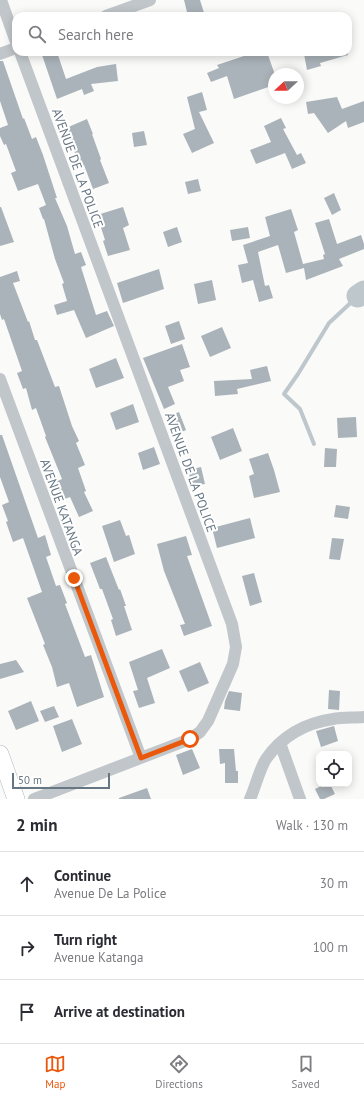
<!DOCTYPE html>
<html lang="en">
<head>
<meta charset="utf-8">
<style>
  body { margin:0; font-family:"PT Sans",sans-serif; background:#f2f2f3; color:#2b2b33 }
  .controls { position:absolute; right:12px; bottom:12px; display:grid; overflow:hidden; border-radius:8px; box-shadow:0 2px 10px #0003 }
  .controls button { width:36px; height:36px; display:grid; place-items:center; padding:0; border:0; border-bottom:1px solid #e1e1e2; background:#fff; color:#2b2b33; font:20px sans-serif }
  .compass { position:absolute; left:268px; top:68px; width:36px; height:36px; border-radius:50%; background:#fff; box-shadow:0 2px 10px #0003; rotate:249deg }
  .scale { position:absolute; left:12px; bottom:10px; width:98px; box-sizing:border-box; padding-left:4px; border:2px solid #667682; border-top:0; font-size:11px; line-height:14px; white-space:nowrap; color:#667682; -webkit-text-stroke:3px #fff; paint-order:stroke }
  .stop { position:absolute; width:12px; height:12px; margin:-9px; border:3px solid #ea580c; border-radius:50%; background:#fff }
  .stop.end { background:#ea580c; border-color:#fff; box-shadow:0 1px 4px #0008 }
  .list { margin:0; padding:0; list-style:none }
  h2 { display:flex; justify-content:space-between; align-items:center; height:52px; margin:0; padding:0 16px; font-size:17px }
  h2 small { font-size:13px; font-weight:400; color:#7c7c81 }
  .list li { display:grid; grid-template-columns:26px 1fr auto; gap:12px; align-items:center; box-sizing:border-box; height:64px; padding:0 16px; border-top:1px solid #e1e1e2 }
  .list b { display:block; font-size:15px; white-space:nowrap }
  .list p { margin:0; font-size:13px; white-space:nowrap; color:#7c7c81 }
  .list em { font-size:13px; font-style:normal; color:#7c7c81 }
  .icon { flex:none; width:22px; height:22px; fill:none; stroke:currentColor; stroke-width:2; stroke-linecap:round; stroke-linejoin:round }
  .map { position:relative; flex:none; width:364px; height:799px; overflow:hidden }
  .search { position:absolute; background:#fff; box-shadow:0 2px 10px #0003; left:12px; right:12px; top:12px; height:44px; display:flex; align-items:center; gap:10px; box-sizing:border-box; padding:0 14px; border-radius:12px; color:#7c7c81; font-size:15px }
  .sheet { height:244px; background:#fff }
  nav { display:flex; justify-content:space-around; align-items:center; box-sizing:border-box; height:56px; border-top:1px solid #e1e1e2; background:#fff; font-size:11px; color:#7c7c81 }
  nav a { display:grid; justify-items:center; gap:2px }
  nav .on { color:#ea580c }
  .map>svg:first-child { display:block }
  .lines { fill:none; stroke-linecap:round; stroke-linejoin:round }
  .stream { stroke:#bdc7cc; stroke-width:4 }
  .river { stroke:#bdc7cc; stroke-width:23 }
  .building { fill:#aab3b9 }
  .secondary-casing { stroke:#b4babe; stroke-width:18 }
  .street { stroke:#c1c6ca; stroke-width:12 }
  .secondary { stroke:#fff; stroke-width:17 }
  .route { stroke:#ea580c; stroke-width:5 }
  .labels { text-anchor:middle; stroke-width:4; stroke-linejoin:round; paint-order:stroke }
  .street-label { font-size:13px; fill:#667682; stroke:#fff }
</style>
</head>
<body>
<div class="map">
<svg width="364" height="799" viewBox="0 0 364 799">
  <rect width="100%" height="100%" fill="#fafaf8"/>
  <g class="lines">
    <path class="stream" d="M314,444L300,409L284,394L298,374L329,323L358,296"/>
    <path class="river" d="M358,296L364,292"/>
  </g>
  <path class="building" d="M184,0H200L205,16H188Z
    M41,52H57L66,79L97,67L116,64L118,81L91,84L94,91L84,95L82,89L57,99Z
    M256,52H267L274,72V85L234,99L227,76L211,82L207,73L219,68L217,65Z
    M311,52H347L348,55L320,63L321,66L307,70L304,54Z
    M0,61H3L23,119L24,118L32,139L36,137L43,155L57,198H55L67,226L75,254L81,252L86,265L81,267L96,315L107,311L114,326L86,338L74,310L57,315L54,305L67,301L62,284L64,283L55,259L44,219H43L39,208L46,205L38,184L18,191L11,173L16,171L6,144L4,145L0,136V128L8,125L0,101Z
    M202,92L207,110L199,112L214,143L192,153L183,134L195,129L187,97Z
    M337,97L342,109L364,101V122L348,128L346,121L328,133L314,113L308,114L306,102Z
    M281,118L286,128L283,129L297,155L301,153L306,163L292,169L285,153L256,164L250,150L271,142L264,126Z
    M87,119L93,134H92L101,159L100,160L109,183L93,189L84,165L80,167L66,128Z
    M144,131L147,145L134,147L132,133Z
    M198,179L201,191L188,194L185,182Z
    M334,193L341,210L332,215L324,198Z
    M0,207H1L14,242L0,246Z
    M123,207L129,225L123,228L130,250L108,256L103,241L105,240L97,215Z
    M291,209L298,230L294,232L303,264L324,259L323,255L325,254L315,223L329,219L337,244L361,235L364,244V249L339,259L343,266L306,280L304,268L286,273L278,245L258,252L265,286L269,285L273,298L259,302L253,280L242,283L238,265L248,263L243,245L270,236L265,217Z
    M177,227L182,242L168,247L163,232Z
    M248,227L250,238L232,241L230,230Z
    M159,269L164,289L123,303L117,283Z
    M17,271L20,281L13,283L28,322L29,321L35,340H37L55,387L59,386L72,426L79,441L76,443L85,465L78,468L86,491L84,492L93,511L79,517L70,497L62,500L55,482L62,479L45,437L46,436L36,408L32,410L26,388L23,389L17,373L22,371L4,319L2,320L0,314V277Z
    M212,280L216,300L198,304L194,284Z
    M179,321L185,339L171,344L165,326Z
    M222,327L231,348L210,357L201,336Z
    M182,344L190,367L180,370L184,381L168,387L175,404L164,409L143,358Z
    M116,358L124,378L96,388L89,369Z
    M267,366L271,381L237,389L238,394L215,396L214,381L252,379L250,370Z
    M133,404L139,422L116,430L110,413Z
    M179,412L186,430L177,434L169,416Z
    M356,417L357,437L338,438L337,418Z
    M233,428L242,451L220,460L211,437Z
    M0,435H2L38,538L45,535L51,555L46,557L56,586L60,585L67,603L65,604L85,657L91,655L104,697L77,707L69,683L57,687L52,667L43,645L45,644L27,598L42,592L23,538L13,542L6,522L8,521L2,505L9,502L0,477Z
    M154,447L160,464L143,470L138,453Z
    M325,448L337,449L336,467H324Z
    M268,453L274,470L280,492L254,498L249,476L254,474L249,459Z
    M201,467L205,484L192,486L188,470Z
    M336,505L350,507L348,519L334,517Z
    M250,518L255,538L217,548L212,528Z
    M120,520L126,536L129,535L135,554L114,562L102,526Z
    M186,536L192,555L187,556L212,626L184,636L180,625L185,624L164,571L157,544Z
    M332,538L344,539L340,560L329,559Z
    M106,557L119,590L120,589L126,606H124L132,630L116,636L111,620L113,619L102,589H100L90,563Z
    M254,573L262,602L250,606L242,576Z
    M162,649L170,668L147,678L155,703L139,708L133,691L138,690L129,662Z
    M16,660L24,672L0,679V664Z
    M200,662L209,683L188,692L179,671Z
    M329,690L340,691L339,710L328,709Z
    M229,691L242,693L240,711L224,709L225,701Z
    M31,701L39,721L16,730L8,711Z
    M54,706L59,717L45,722L40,711Z
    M72,719L82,744L62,752L53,726Z
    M334,726L338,741L321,747L316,731Z
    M192,749L200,768L183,775L176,755Z
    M219,749H234L236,771H238V783H225V763L220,764Z
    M325,784H330L335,794L324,799H320L315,789Z
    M147,788L151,799H119V798Z"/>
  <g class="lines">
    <defs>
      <path id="secondary" d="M0,754L16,799"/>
    </defs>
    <use href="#secondary" class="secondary-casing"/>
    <path class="street" d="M1,0L16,42
      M106,16L150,0
      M20,52L232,624L236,647L233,664L208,721L200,732L190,739L34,799
      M0,54L16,48
      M0,379L141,758
      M280,743L300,799
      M250,799C255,788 260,768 266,759C282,736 306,723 333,719C343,717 354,718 364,717"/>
    <use href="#secondary" class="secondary"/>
  </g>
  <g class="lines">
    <path class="route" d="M74,578L141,758L190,739"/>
  </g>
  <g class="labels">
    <g class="street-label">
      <text transform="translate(78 168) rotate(70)" y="5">AVENUE DE LA POLICE</text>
      <text transform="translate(191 472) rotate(70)" y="5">AVENUE DE LA POLICE</text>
      <text transform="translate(62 507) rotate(70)" y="5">AVENUE KATANGA</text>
    </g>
  </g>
</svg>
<div class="controls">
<button><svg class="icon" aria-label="locate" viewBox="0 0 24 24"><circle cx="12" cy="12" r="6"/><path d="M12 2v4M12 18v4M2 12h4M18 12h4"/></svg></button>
</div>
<svg class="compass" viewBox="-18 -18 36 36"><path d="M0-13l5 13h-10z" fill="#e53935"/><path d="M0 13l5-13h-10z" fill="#7c7c81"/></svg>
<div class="scale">50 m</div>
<div class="stop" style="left:190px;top:739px"></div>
<div class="stop end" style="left:74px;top:578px"></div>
<div class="search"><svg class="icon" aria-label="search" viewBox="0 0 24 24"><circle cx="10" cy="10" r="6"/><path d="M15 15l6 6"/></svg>Search here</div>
</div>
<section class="sheet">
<h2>2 min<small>Walk · 130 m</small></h2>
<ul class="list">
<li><svg class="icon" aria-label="ahead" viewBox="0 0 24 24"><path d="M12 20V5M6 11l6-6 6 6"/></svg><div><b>Continue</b><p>Avenue De La Police</p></div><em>30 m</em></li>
<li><svg class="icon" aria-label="right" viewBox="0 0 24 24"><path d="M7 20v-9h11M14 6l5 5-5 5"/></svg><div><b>Turn right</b><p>Avenue Katanga</p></div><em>100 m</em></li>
<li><svg class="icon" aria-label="arrive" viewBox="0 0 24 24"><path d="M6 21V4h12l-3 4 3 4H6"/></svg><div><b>Arrive at destination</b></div></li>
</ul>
</section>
<nav>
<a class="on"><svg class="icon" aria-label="map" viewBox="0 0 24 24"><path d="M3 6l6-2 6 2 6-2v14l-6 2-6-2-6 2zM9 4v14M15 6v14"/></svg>Map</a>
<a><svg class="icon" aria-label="directions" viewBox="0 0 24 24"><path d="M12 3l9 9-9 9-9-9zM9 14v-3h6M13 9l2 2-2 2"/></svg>Directions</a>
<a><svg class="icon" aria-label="saved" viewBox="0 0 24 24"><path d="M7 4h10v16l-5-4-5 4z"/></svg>Saved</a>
</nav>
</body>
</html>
